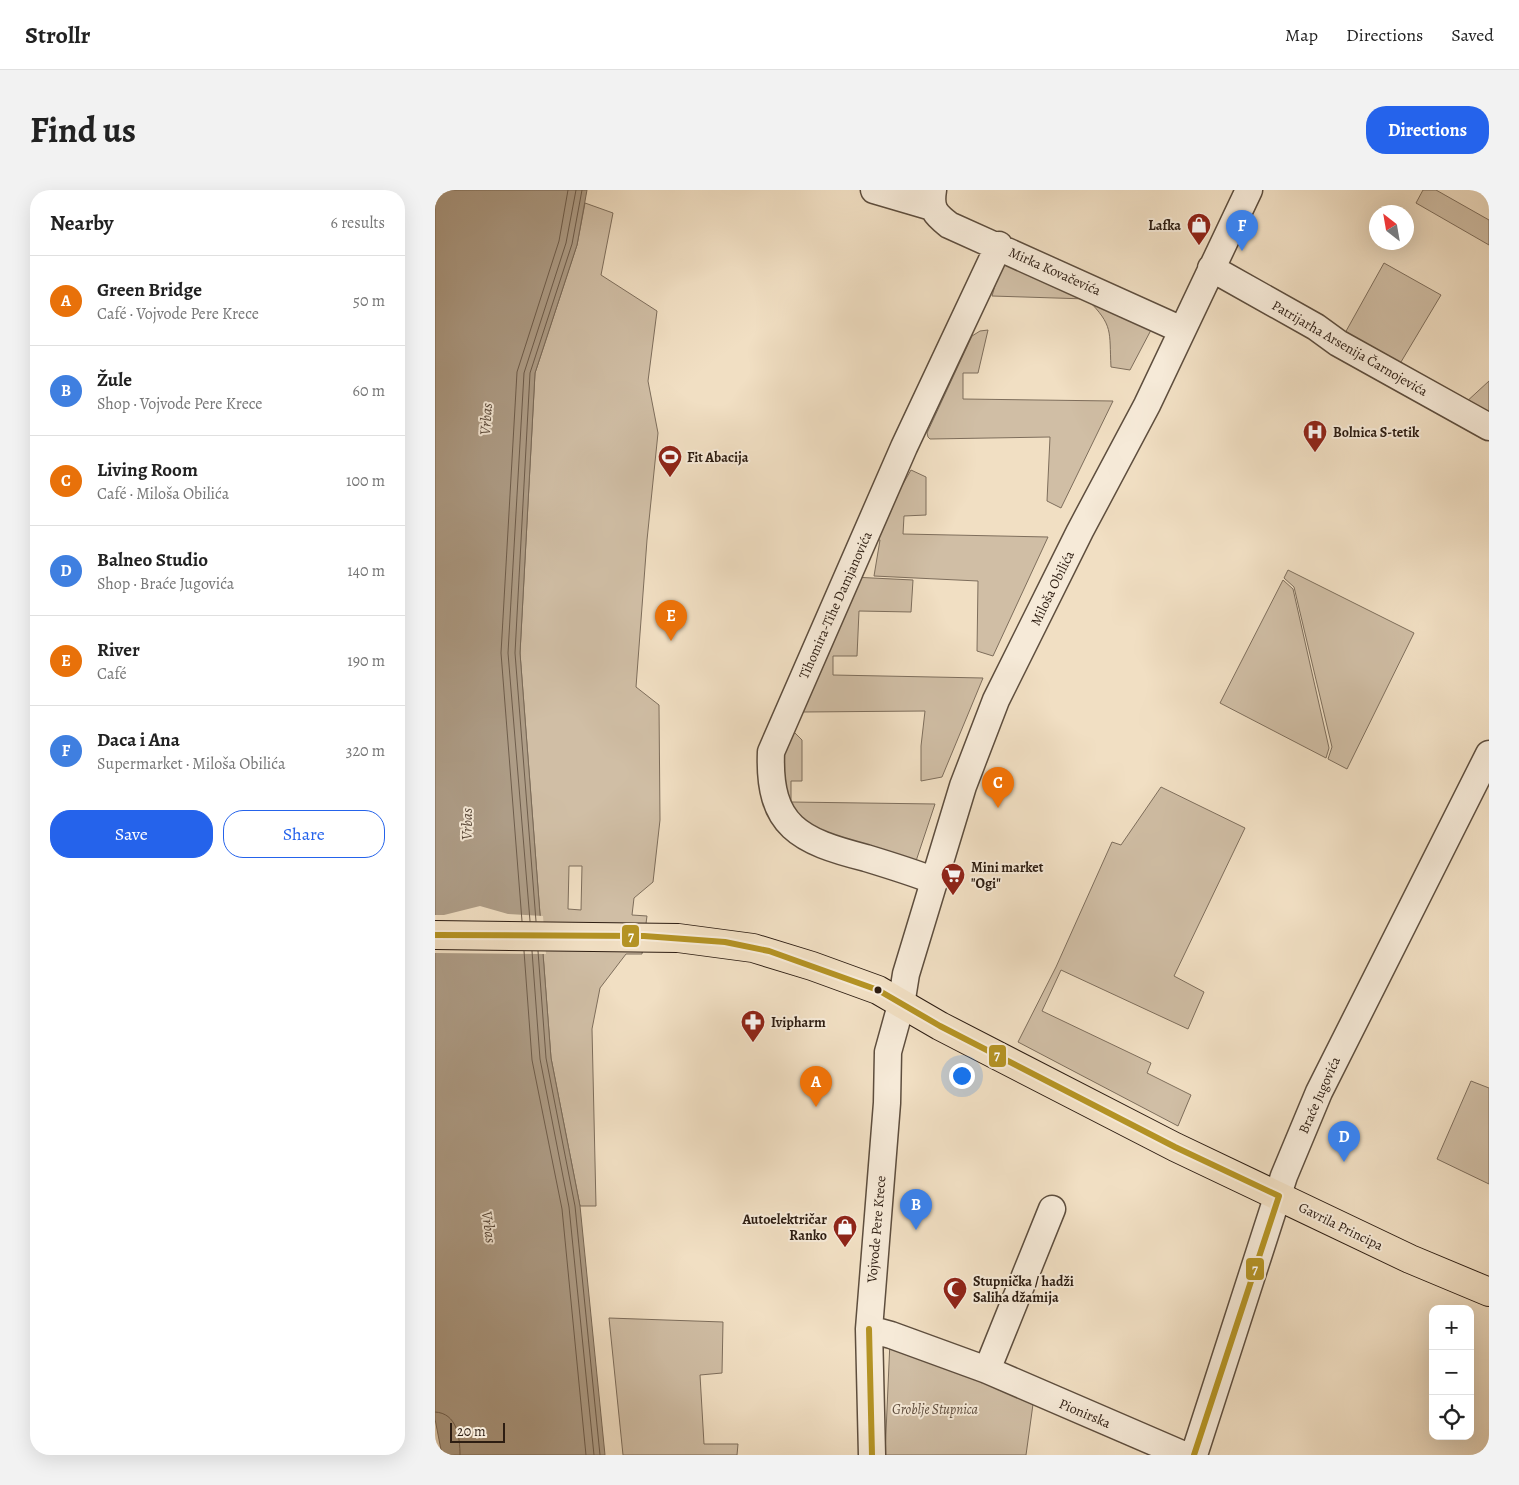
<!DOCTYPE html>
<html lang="en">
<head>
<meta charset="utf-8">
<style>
  body { margin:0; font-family:Alegreya,serif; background:#f2f2f2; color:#222 }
  .controls { position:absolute; right:15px; bottom:15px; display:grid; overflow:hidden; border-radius:10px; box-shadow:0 5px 20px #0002 }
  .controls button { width:45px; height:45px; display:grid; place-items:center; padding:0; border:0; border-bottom:1px solid #e0e0e0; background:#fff; color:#222; font:25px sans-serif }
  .compass { position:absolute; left:934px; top:15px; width:45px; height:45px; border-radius:50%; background:#fff; box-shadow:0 5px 20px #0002; rotate:329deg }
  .scale { position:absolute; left:15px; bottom:12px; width:55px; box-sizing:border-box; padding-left:5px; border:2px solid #2d1d12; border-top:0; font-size:14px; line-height:18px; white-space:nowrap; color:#2d1d12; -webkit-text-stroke:4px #f6ead8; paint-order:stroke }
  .you { position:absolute; left:526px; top:885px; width:18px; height:18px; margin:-12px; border:4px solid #fff; border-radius:50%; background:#1a73e8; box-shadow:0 0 0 8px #1a73e833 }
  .badge { display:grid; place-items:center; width:32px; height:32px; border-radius:50%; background:#2563eb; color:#fff; font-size:16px; font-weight:700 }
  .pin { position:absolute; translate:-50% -41px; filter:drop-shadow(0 1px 2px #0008) }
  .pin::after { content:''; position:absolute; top:26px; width:18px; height:15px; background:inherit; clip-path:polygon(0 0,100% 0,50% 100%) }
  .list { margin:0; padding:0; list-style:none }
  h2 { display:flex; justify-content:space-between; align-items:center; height:65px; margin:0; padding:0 20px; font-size:21px }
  h2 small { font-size:16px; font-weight:400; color:#767676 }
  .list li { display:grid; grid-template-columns:32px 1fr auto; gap:15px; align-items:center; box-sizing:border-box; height:90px; padding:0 20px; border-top:1px solid #e0e0e0 }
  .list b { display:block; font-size:19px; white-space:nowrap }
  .list p { margin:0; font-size:16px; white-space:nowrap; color:#767676 }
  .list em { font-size:16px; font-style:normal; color:#767676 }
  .actions { display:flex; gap:10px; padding:15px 20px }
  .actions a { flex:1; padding:11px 0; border:1px solid #2563eb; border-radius:20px; text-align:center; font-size:18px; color:#2563eb }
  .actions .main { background:#2563eb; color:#fff }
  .icon { flex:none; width:28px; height:28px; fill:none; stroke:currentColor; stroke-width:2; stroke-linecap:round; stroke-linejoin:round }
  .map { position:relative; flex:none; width:1054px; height:1265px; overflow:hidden; border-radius:20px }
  header { display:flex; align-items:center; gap:30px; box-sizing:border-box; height:70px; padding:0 25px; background:#fff; border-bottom:1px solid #e0e0e0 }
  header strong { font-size:24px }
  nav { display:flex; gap:28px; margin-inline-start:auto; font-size:18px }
  .intro { display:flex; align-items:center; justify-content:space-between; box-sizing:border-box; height:120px; padding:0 30px }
  h1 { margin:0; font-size:35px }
  .button { padding:12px 22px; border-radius:20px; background:#2563eb; color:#fff; font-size:18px; font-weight:700 }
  main { display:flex; gap:30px; padding:0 30px }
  aside { flex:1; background:#fff; border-radius:20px; box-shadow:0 5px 20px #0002 }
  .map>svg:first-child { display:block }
  .green { fill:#d0bea5; stroke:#7e6e5c; fill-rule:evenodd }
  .water { fill:#ae9d87; stroke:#7a6a58 }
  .pier { fill:#f1dfc3 }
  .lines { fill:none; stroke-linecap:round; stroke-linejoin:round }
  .shore { stroke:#6e5d4c; stroke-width:1 }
  .minor-casing { stroke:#5e4e3e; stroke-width:29 }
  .major-casing { stroke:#2d1d12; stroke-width:30 }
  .minor { stroke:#f6ead8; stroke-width:26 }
  .major { stroke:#f1dfc3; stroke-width:28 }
  .bus-1-casing { stroke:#f6ead8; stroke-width:10 }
  .bus-1 { stroke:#b49324; stroke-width:6 }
  .bus-dot { fill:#2d1d12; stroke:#f6ead8; stroke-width:2 }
  .labels { text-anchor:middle; stroke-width:4; stroke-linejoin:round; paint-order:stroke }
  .poi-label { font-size:14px; font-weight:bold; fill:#2d1d12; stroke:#f6ead8; text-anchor:start }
  .street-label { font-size:14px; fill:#2d1d12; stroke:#f6ead8 }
  .park-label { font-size:14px; font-style:italic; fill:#5e4d3e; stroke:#f6ead8 }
  .water-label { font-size:15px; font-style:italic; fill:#5a4a3b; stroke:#f6ead8 }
  .line-badge { stroke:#f6ead8; stroke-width:2 }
  .badge-label { font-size:14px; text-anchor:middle; font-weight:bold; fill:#fff }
</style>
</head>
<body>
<header>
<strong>Strollr</strong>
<nav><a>Map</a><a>Directions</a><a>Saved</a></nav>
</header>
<div class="intro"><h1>Find us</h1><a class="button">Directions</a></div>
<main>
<aside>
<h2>Nearby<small>6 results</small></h2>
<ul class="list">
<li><span class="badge" style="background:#e8710a">A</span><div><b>Green Bridge</b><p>Café · Vojvode Pere Krece</p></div><em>50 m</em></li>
<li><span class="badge" style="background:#3f7fe0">B</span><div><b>Žule</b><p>Shop · Vojvode Pere Krece</p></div><em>60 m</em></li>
<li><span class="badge" style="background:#e8710a">C</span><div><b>Living Room</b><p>Café · Miloša Obilića</p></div><em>100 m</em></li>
<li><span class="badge" style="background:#3f7fe0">D</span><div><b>Balneo Studio</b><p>Shop · Braće Jugovića</p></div><em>140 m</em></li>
<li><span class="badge" style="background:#e8710a">E</span><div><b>River</b><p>Café</p></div><em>190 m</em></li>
<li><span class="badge" style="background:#3f7fe0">F</span><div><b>Daca i Ana</b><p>Supermarket · Miloša Obilića</p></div><em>320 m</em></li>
</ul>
<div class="actions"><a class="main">Save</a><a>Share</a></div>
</aside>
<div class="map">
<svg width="1054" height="1265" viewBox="0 0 1054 1265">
  <rect width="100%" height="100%" fill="#f1dfc3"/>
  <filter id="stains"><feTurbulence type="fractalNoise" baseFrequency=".004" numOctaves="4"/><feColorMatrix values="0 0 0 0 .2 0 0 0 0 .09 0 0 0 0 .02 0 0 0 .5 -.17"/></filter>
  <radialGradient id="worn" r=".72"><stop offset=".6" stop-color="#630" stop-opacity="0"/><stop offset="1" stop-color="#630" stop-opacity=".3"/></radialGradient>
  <path class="green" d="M988,0H1001L1054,30V55L981,13Z
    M150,13L178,23L166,85L222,121L213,191L223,243L212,350L201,497L224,515L225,630L218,692L199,708L197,725L212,726L207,764H191L165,798L157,839L161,1016H145L116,868L85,463L100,183L142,55ZM134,676H147L146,720L133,719Z
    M569,64L716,140L695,180L676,177C674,141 679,136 652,109L557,106Z
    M949,73L1006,105L960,182L905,152Z
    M553,140L543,183H528V209L678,211L626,318L612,311L615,247L495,249L493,247L492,243L537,146L545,141Z
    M1054,191V229L1029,214Z
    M476,280L491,287V325L469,326L468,344L613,347L558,466L542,461L543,391L439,386L445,350L437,348Z
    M853,380L979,443L912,579L893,569L897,557L859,397L849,388Z
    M417,387L478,390L476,422L424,421L422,466H398V485L548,488L507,587L486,591V556L490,521L368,522L362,519Z
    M848,390L858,399L894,558L891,568L785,513Z
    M357,540L367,550V591H356V612L500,614L480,674L390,649L363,630L343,577Z
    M726,597L810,638L739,786L769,802L753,839L626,780L607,821L716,873L712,883L756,905L743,936L583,852L621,777L677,652L686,655Z
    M1036,891L1054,898V994L1002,969Z
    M174,1128L288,1132L287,1183L265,1185L269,1254H303L302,1265H188Z
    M455,1151L599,1207L591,1265H450Z"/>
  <path class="water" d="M0,0H152L142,55L100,183L85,463L116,868L145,1016L170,1265H7L0,1229Z"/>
  <path class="pier" d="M45,716L73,724L108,726L111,764L0,763V725H9Z"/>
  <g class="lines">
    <path class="shore" d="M87,731L66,463L82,182L124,51L133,0
      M95,731L73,463L89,183L131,53L141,0
      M101,731L80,463L95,183L137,54L147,0
      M89,761L97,870L127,1019L151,1265
      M97,761L105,869L134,1017L159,1265
      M103,761L111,868L140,1016L165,1265
      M0,1222C22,1223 25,1247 25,1265"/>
    <defs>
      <path id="minor" d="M439,0L497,17
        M498,0C495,19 500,24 514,35L747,140
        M776,78L881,137L903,153L1054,237
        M500,691C477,682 454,675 431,668C365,651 333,637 336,562L469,257L564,55
        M434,1139L456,1145L552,1180L749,1265
        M552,1180L617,1019
        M437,1265L434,1139L452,913L453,862L466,815L471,784L528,596L561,510L645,341L712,215L814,0
        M759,1265L849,986L884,902L1054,564"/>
      <path id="major" d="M0,745L243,748L318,758L377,776L443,800L505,836L740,957L975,1069L1054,1102"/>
    </defs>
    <use href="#minor" class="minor-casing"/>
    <use href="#major" class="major-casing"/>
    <use href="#minor" class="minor"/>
    <use href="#major" class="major"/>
    <defs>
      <path id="bus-1" d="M0,745L209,746L290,752L334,761L443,800L505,836L740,957L844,1006L759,1265
        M434,1139L437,1265"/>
    </defs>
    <use href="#bus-1" class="bus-1-casing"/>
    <use href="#bus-1" class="bus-1"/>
  </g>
  <defs>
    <symbol id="shop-pin" viewBox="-11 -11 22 30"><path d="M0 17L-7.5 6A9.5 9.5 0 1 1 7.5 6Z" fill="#8f2418" stroke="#f6ead8"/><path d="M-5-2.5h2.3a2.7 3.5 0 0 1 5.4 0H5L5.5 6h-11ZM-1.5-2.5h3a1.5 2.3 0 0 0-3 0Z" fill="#fff"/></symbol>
    <symbol id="hospital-pin" viewBox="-11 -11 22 30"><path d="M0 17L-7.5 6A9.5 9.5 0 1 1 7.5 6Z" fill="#8f2418" stroke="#f6ead8"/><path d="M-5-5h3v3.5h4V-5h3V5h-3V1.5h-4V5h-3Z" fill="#fff"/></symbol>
    <symbol id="stadium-pin" viewBox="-11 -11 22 30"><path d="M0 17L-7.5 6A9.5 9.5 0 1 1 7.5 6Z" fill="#8f2418" stroke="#f6ead8"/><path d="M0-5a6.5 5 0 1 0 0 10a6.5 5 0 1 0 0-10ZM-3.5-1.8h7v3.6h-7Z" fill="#fff"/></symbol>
    <symbol id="supermarket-pin" viewBox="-11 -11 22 30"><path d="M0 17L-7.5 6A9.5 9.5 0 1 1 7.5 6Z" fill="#8f2418" stroke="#f6ead8"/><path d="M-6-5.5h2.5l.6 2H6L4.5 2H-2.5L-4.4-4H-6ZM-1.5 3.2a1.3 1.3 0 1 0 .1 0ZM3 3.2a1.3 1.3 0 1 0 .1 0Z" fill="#fff"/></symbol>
    <symbol id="pharmacy-pin" viewBox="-11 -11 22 30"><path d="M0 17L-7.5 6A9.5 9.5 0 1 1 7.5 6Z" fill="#8f2418" stroke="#f6ead8"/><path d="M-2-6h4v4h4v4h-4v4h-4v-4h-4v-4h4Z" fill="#fff"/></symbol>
    <symbol id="mosque-pin" viewBox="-11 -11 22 30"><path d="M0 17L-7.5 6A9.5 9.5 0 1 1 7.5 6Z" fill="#8f2418" stroke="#f6ead8"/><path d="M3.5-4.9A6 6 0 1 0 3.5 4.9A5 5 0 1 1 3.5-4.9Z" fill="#fff"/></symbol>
  </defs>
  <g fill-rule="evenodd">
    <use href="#shop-pin" x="750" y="21" width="28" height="38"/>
    <use href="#hospital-pin" x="866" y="228" width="28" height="38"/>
    <use href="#stadium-pin" x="221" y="253" width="28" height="38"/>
    <use href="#supermarket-pin" x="504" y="671" width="28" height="38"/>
    <use href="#pharmacy-pin" x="304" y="818" width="28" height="38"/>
    <use href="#shop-pin" x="396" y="1023" width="28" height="38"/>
    <use href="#mosque-pin" x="506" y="1085" width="28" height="38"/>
  </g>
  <circle class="bus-dot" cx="443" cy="800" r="4.5"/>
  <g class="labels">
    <g class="poi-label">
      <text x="746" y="40" text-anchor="end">Lafka</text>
      <text x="898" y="247">Bolnica S-tetik</text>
      <text x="252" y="272">Fit Abacija</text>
      <text x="536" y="682">Mini market<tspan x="536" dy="16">"Ogi"</tspan></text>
      <text x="336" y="837">Ivipharm</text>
      <text x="392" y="1034" text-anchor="end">Autoelektričar<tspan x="392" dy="16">Ranko</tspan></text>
      <text x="538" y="1096">Stupnička / hadži<tspan x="538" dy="16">Saliha džamija</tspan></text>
    </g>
    <g class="street-label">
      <text transform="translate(620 81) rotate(24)" y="5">Mirka Kovačevića</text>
      <text transform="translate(915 158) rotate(30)" y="5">Patrijarha Arsenija Čarnojevića</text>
      <text transform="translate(617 398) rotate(-64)" y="5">Miloša Obilića</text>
      <text transform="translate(400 415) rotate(-66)" y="5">Tihomira-Tihe Damjanovića</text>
      <text transform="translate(884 905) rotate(-66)" y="5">Braće Jugovića</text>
      <text transform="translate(906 1036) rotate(26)" y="5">Gavrila Principa</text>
      <text transform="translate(441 1039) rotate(-85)" y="5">Vojvode Pere Krece</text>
      <text transform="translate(650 1223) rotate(23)" y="5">Pionirska</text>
    </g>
    <g class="park-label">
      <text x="500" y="1224">Groblje Stupnica</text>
    </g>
    <g class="water-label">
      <text transform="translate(51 229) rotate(-86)" y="5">Vrbas</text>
      <text transform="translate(32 634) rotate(-90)" y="5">Vrbas</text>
      <text transform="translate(54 1037) rotate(82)" y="5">Vrbas</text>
    </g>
  </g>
  <g class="line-badge">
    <rect x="186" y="734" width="19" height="24" rx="5" fill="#b49324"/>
    <rect x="553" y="854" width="19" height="24" rx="5" fill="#b49324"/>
    <rect x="810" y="1067" width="20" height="24" rx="5" fill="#b49324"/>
  </g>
  <g class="badge-label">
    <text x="196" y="751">7</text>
    <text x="562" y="870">7</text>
    <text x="820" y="1084">7</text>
  </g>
  <rect width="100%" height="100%" filter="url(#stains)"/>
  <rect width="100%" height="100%" fill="url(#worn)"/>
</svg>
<div class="controls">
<button>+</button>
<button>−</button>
<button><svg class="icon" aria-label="locate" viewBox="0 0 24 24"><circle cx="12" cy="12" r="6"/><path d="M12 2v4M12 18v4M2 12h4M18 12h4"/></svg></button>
</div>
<svg class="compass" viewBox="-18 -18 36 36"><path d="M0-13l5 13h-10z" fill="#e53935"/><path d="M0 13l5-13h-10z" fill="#767676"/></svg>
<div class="scale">20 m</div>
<div class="you"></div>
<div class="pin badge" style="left:381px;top:917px;background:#e8710a">A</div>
<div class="pin badge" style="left:481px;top:1040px;background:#3f7fe0">B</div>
<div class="pin badge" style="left:563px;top:618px;background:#e8710a">C</div>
<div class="pin badge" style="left:909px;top:972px;background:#3f7fe0">D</div>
<div class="pin badge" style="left:236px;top:451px;background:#e8710a">E</div>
<div class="pin badge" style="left:807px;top:61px;background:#3f7fe0">F</div>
</div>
</main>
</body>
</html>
